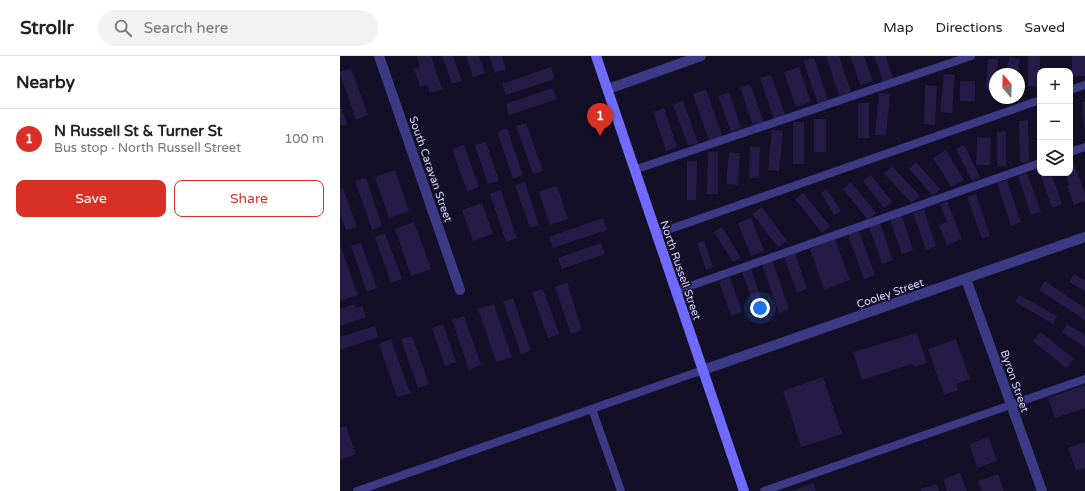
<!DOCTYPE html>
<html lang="en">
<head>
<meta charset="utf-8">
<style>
  body { margin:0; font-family:"Varela Round",sans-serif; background:#f2f2f2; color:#222 }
  .controls { position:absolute; right:12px; top:12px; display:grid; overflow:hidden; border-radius:8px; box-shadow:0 1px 3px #0004 }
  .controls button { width:36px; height:36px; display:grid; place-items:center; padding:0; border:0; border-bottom:1px solid #e0e0e0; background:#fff; color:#222; font:20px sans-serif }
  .compass { position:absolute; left:649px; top:12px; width:36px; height:36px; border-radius:50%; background:#fff; box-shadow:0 1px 3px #0004; rotate:341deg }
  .you { position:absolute; left:420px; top:252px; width:14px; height:14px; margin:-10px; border:3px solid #fff; border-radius:50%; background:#1a73e8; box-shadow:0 0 0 6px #1a73e833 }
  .badge { display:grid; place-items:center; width:26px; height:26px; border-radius:50%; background:#d93025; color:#fff; font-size:13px; font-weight:700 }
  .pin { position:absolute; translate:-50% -33px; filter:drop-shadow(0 1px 2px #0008) }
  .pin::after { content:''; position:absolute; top:21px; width:14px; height:12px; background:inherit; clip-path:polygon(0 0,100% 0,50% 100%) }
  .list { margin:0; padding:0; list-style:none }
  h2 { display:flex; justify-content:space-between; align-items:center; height:52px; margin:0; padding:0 16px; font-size:17px }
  h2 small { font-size:13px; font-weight:400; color:#767676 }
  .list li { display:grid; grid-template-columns:26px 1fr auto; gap:12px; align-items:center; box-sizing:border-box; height:60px; padding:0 16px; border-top:1px solid #e0e0e0 }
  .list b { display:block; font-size:15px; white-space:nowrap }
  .list p { margin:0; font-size:13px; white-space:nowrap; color:#767676 }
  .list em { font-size:13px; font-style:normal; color:#767676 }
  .actions { display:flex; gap:8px; padding:12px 16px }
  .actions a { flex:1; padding:9px 0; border:1px solid #d93025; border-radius:8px; text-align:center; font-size:14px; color:#d93025 }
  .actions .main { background:#d93025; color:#fff }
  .icon { flex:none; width:22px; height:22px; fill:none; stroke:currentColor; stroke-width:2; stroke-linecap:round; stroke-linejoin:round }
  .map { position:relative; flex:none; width:745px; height:435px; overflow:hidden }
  header { display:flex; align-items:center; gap:24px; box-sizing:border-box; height:56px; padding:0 20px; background:#fff; border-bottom:1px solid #e0e0e0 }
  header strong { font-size:19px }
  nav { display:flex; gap:22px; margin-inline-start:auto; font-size:14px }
  .search { width:280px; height:36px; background:#f2f2f2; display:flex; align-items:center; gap:10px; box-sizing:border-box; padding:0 14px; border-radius:22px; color:#767676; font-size:15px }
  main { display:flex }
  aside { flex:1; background:#fff }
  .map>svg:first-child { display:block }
  .building { fill:#241b47 }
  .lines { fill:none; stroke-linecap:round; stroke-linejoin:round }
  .lane { stroke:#3d3a85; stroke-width:8 }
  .street { stroke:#3d3a85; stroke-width:10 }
  .secondary { stroke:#6f6bff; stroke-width:10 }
  .labels { text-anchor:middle; stroke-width:3; stroke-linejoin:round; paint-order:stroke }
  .street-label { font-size:11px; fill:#d9d4ff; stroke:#130f26 }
</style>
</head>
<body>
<header>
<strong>Strollr</strong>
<div class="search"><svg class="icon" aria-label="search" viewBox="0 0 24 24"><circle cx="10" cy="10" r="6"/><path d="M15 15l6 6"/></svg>Search here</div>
<nav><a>Map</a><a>Directions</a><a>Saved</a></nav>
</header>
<main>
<aside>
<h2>Nearby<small></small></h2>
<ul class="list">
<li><span class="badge">1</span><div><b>N Russell St &amp; Turner St</b><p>Bus stop · North Russell Street</p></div><em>100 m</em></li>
</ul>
<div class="actions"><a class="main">Save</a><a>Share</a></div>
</aside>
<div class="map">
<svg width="745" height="435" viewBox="0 0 745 435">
  <rect width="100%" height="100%" fill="#130f26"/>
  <path class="building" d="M77,0H91L102,33L90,37L87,29L80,31L74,13L80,11Z
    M102,0H113L122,25L112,28Z
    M126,0H139L145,17L133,21Z
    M149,0H162L166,13L155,17Z
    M486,0H499L511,36L499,40Z
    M510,0H524L533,25L520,29Z
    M534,0H546L553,22L543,26Z
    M688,0H700L699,30H688Z
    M732,0H745V20H732Z
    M669,1L680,3L678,18H666Z
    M474,2L488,44L478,48L463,5Z
    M648,3H658L655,34L646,33Z
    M211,11L215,23L166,39L162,28Z
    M459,11L471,46L456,51L444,16Z
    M11,12L28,59L16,64L0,18V16Z
    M604,18L615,19L612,57L600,56Z
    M431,19L445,59L434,63L420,22Z
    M620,25H635V45H620Z
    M410,28L424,66L413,70L400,31Z
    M585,29L597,30L595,69L584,68Z
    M213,32L217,43L169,59L166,48Z
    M366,33L382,80L369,85L353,38Z
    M389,36L401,72L391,76L378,40Z
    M539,37L550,38L546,80L535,79Z
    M343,45L358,87L348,90L333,49Z
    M742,46H745V72H744Z
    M518,47H529V82H518Z
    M0,48L7,68L0,70Z
    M324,52L337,91L326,95L313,56Z
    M474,63H486V96H474Z
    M688,64L689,106H680L679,65Z
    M453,66H464V108H453Z
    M186,67L203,115L193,118L176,70Z
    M167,72L183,119L173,123L157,76Z
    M432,74L443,75L439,115L428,114Z
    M666,75V110L657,111V76Z
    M637,81L651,82L650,109H636Z
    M146,86L159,125L148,128L135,89Z
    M124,89L139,131L127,135L112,93Z
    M624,89L640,121L632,125L616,93Z
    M410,91H420L419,122H409Z
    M606,94L624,124L611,131L593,102Z
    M368,96H378V138H367Z
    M389,96L400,97L398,129L386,128Z
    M732,101L745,138V145L734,149L727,129H729L725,117H730V102Z
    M347,105H357L356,144H347Z
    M576,106L600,133L593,140L569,113Z
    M552,110L580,140L572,147L544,118Z
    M55,114L69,155L49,162L35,121Z
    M687,117L701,156L691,159L678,120Z
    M700,117H711L722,148L712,152Z
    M531,119L552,146L544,152L523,125Z
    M26,122L42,170L32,174L15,125Z
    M667,124L681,166L671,170L657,127Z
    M185,126L199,169L190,172L175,129Z
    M511,126L536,157L528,164L503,133Z
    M217,130L228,163L210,169L199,136Z
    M3,132L17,171L6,174L0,158V133Z
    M487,133L501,155L494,159L481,137Z
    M161,134L177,182L166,186L150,138Z
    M463,137L490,170L482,177L455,143Z
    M636,138L650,180L642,183L627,141Z
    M607,145L622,183L607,189L599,169L607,166L600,148Z
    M142,147L153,178L133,185L122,154Z
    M422,151L447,185L438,191L412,158Z
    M584,153L596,190L586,194L573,157Z
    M562,160L573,194L562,198L550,164Z
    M263,162L267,174L213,192L209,181Z
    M411,162L424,195L411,200L398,167Z
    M74,166L91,213L71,220L55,173Z
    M540,167L553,204L542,208L529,171Z
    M382,171L401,202L393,206L374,176Z
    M519,175L535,219L524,223L508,179Z
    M45,177L62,223L51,227L35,181Z
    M495,183L510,224L484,234L470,193Z
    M364,185L373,211L366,214L357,187Z
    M21,187L37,232L27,236L11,190Z
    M261,187L265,198L222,213L218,202Z
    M0,188L18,239L0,245Z
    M455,197L467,233L457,237L444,201Z
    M432,203L449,253L439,257L421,206Z
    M411,212L424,251L415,254L402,215Z
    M734,218L745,224V235L729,226Z
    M390,221L402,256L391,260L379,225Z
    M705,225L745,252V264L699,234Z
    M227,226L242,274L231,278L215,231Z
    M203,233L219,278L208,282L192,236Z
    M679,239L717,260L713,268L675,246Z
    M173,242L191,295L181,298L163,245Z
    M15,248L16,252L22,250L26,261L0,270V253Z
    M154,248L172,301L156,306L138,253Z
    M124,260L141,309L129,314L112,264Z
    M103,268L116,306L105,310L92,272Z
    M727,268L745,279V291L722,276Z
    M35,270L38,281L0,294V281Z
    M701,276L734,303L726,312L693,285Z
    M577,277L587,307L574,311L572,308L522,324L513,296Z
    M72,280L89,328L78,332L61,283Z
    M51,283L70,337L57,341L39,288Z
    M616,283L630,323L616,328L618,334L604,339L588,293Z
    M483,321L502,378L461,391L443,335Z
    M745,329V352L715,362L708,342Z
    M6,370L16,398L0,404V372Z
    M649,381L657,405L637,412L629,388Z
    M745,386V412L736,415L728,392Z
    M620,417L627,435H607L603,423Z
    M658,418L664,435H642L638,425Z
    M473,427L476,435H452Z
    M597,428L599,435H581L580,433Z"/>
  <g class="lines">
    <path class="lane" d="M730,34L745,29
      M730,96L745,91
      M294,114L631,0
      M316,178L700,44
      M336,235L700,107
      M252,353L281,435
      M17,435L363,314
      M424,435L745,323"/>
    <path class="street" d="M39,0L120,234
      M268,33L361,0
      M626,223L702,435
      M363,314L745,181"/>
    <path class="secondary" d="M256,0L404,435"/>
  </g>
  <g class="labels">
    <g class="street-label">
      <text transform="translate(91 113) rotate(71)" y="4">South Caravan Street</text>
      <text transform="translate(341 214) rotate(71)" y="4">North Russell Street</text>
      <text transform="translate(550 237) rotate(-19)" y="4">Cooley Street</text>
      <text transform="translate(675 325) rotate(71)" y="4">Byron Street</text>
    </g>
  </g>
</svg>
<div class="controls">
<button>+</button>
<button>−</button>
<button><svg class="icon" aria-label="layers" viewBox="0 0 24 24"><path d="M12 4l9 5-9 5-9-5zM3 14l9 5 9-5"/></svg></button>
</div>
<svg class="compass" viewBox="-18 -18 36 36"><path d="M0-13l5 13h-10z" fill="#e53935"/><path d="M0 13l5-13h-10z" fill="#767676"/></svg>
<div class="you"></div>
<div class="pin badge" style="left:260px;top:80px">1</div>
</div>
</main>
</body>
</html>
